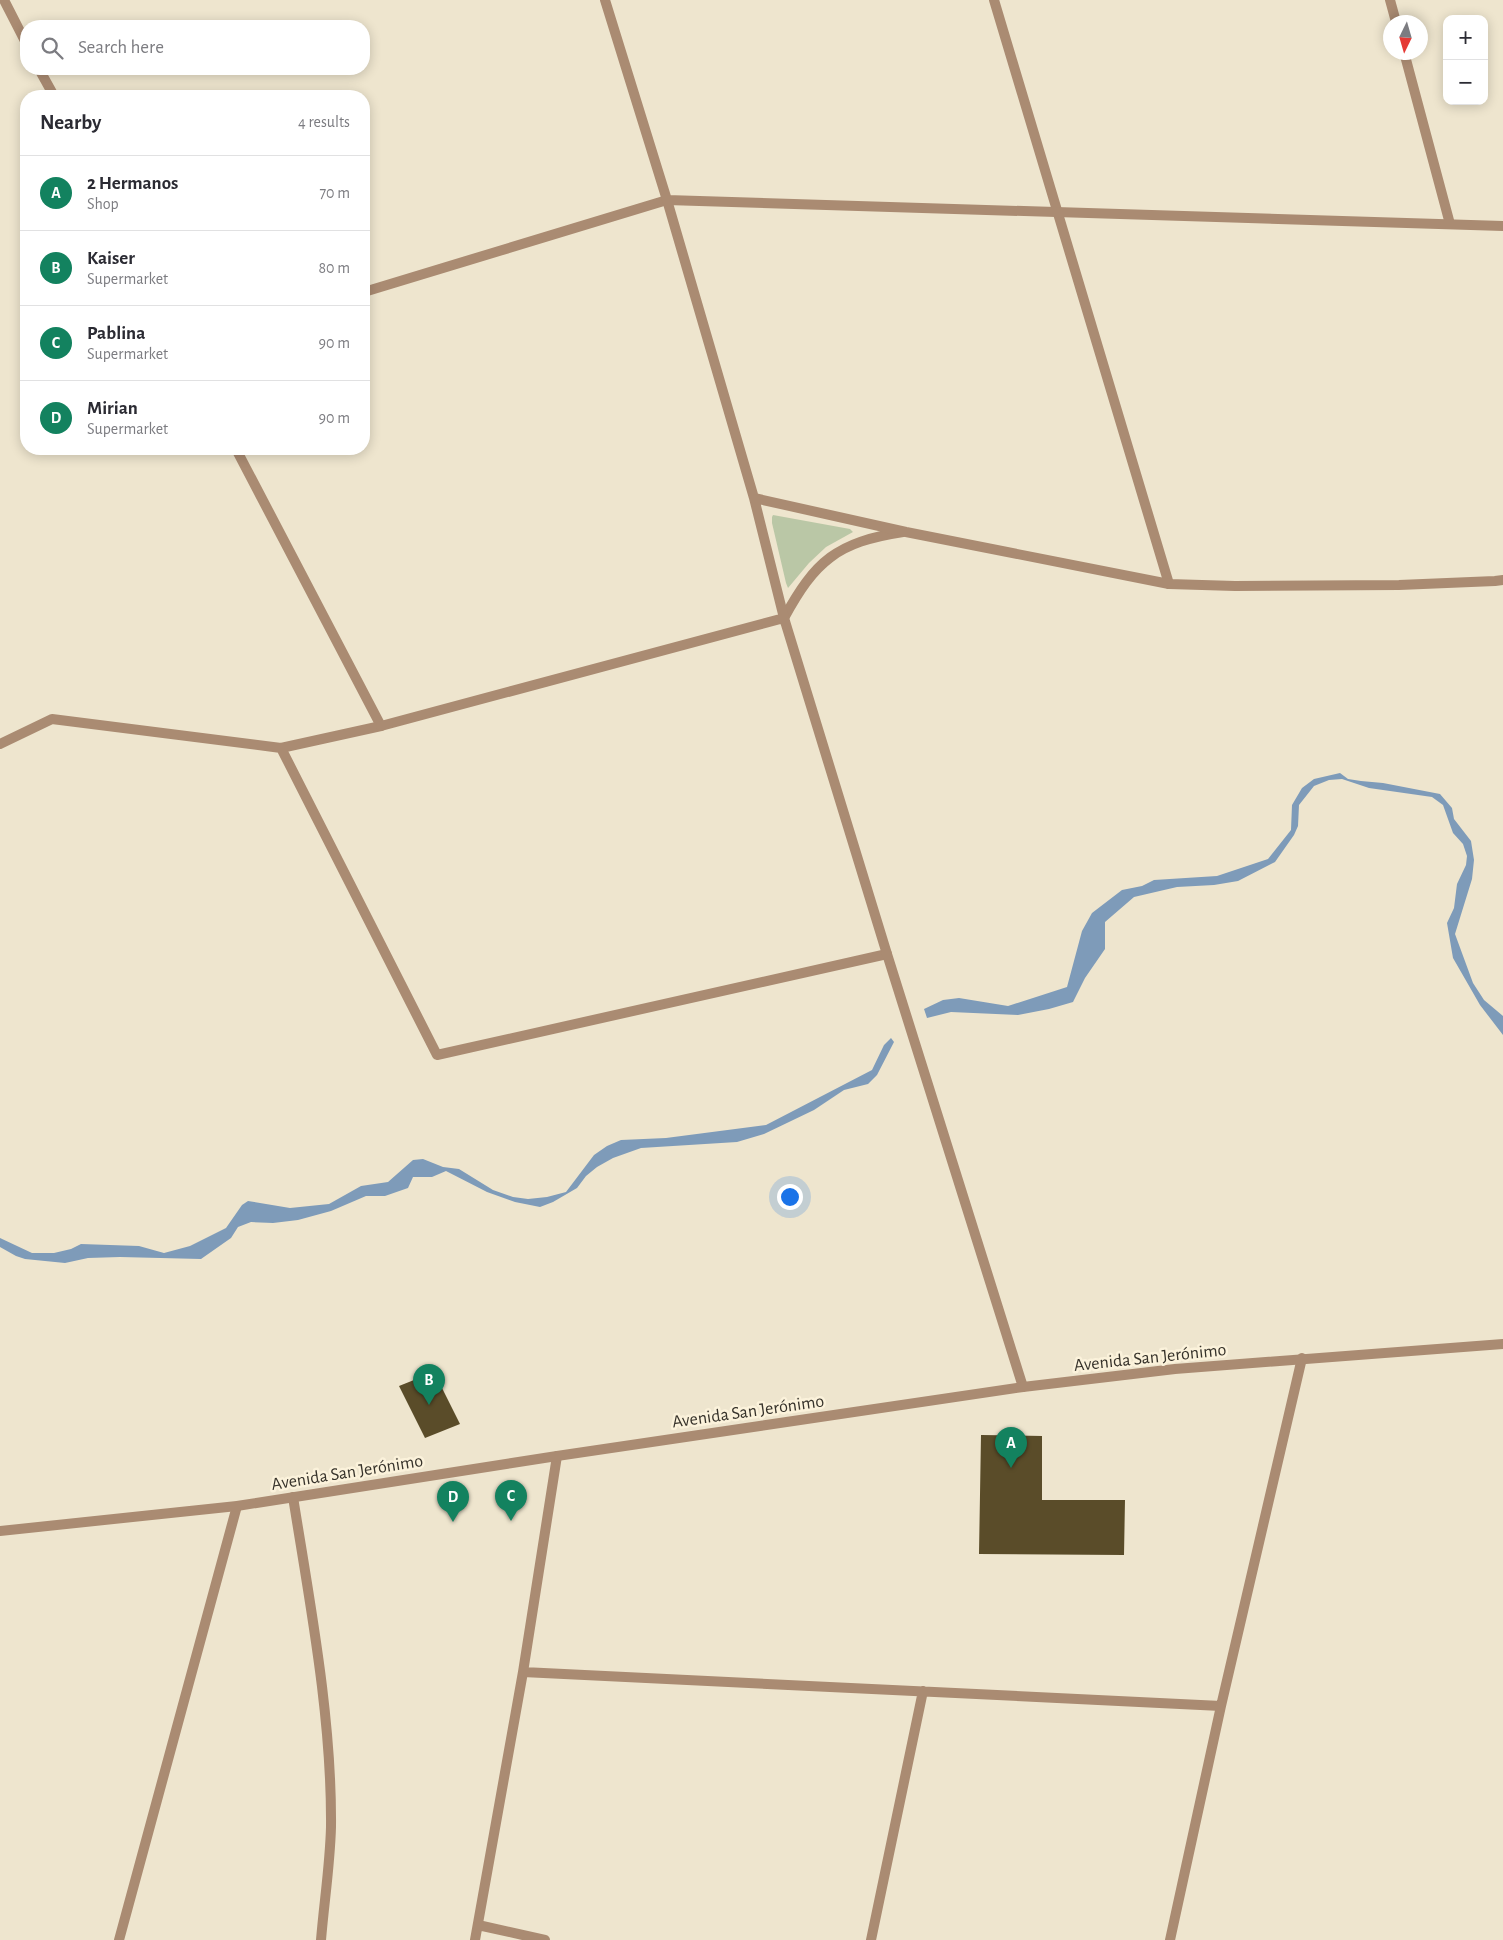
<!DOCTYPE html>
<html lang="en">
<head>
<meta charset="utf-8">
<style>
  body { margin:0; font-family:"Alegreya Sans",sans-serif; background:#f7f7f7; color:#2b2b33 }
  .controls { position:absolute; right:15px; top:15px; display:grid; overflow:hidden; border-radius:10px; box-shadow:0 2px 12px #0003 }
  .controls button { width:45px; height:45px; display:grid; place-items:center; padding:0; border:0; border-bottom:1px solid #e1e1e2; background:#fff; color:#2b2b33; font:25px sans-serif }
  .compass { position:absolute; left:1383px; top:15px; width:45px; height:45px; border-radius:50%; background:#fff; box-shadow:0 2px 12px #0003; rotate:185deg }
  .you { position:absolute; left:789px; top:1196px; width:18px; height:18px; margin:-12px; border:4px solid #fff; border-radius:50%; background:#1a73e8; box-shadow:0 0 0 8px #1a73e833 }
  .badge { display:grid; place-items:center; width:32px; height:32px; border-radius:50%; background:#13825f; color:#fff; font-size:16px; font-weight:700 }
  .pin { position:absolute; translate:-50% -41px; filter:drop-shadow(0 1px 2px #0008) }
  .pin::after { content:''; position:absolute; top:26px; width:18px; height:15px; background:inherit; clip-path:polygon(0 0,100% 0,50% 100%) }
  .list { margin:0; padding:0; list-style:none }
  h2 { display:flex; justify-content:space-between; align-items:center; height:65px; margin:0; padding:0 20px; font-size:21px }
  h2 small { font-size:16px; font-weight:400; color:#7c7c81 }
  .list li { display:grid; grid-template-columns:32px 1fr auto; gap:15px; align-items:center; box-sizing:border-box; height:75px; padding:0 20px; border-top:1px solid #e1e1e2 }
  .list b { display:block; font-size:19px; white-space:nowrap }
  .list p { margin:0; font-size:16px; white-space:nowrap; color:#7c7c81 }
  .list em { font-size:16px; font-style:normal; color:#7c7c81 }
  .icon { flex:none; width:28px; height:28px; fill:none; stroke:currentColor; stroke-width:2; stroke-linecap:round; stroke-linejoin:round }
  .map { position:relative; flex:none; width:1503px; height:1940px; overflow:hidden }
  .search { position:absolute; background:#fff; box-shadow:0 2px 12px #0003; left:20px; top:20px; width:350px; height:55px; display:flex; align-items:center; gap:12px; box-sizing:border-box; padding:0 18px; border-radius:20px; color:#7c7c81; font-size:19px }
  .panel { position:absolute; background:#fff; box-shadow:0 2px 12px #0003; left:20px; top:90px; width:350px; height:365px; border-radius:20px }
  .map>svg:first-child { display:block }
  .green { fill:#bac7a6 }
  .water { fill:#7e9bb9 }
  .building { fill:#5a4c29 }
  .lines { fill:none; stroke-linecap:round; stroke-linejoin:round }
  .service { stroke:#aa8b72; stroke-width:10 }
  .minor { stroke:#aa8b72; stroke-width:10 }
  .tertiary { stroke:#aa8b72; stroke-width:10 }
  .labels { text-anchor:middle; stroke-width:5; stroke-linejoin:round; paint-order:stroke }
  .street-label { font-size:18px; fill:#36322a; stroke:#fbf2db }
</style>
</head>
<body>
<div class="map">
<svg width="1503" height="1940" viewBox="0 0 1503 1940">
  <rect width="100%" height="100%" fill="#eee5ce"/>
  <path class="green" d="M773,515L850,529L853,532L826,547L809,563L788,588L786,583L772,523V517Z"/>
  <path class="water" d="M1340,773L1348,779L1361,781L1383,783L1440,794L1452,808L1454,819L1471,841L1474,860L1472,879L1455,934L1473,983L1484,1000L1503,1016V1035L1480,1005L1453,958L1447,923L1454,908L1457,884L1466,865L1467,856L1463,844L1453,833L1443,805L1432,797L1369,788L1342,779L1329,780L1314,786L1299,805L1298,826L1294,835L1275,862L1238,881L1214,885L1177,887L1134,897L1105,922V949L1085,978L1073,1002L1049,1009L1018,1015L951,1012L927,1018L924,1009L943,1000L959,998L1008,1006L1067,987L1082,931L1092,913L1122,890L1142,886L1154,880L1217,876L1268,859L1291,830L1292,805L1302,788L1314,779Z
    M891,1038L894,1042L877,1075L868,1084L844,1090L814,1110L764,1134L737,1142L641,1148L613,1158L597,1167L586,1176L577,1188L553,1202L540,1207L515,1202L487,1192L446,1171L432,1177H413L408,1188L385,1196H366L331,1211L298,1220L273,1223L251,1222L238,1227L231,1238L201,1259L120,1257L88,1258L65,1263L25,1259L16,1256L0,1247V1238L32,1253H54L71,1249L81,1244L139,1246L164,1253L190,1246L226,1228L242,1205L248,1201L290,1208L329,1204L361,1186L388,1182L413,1160L423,1159L443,1167L459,1169L493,1190L513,1197L528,1199L547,1197L566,1192L594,1155L607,1146L621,1140L666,1138L766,1125L872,1070L884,1045Z"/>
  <path class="building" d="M434,1372L460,1424L425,1438L399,1386Z
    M981,1435L1042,1436V1500H1125L1124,1555L979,1554Z"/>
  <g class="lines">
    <path class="service" d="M4,0L26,43
      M994,0L1169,584
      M1390,0L1396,22
      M1404,52L1450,224
      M39,69L54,96
      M364,292L667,200
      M784,618C815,561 837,542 903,532
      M0,744L52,719L281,748L381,726L236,449
      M281,748L437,1055L887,954
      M293,1497C310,1604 332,1718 331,1827C330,1865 324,1903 321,1940"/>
    <path class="minor" d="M605,0L667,200L754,498L784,618L887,954L1023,1387
      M667,200L1503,226
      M754,498L906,532L1169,584L1235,586L1399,585L1495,581L1503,580
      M381,726L784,618
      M523,1672L1221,1706
      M478,1925L545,1940
      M119,1940L237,1506
      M475,1940L523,1672L557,1456
      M871,1940L923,1691
      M1170,1940L1221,1706L1302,1358"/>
    <path class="tertiary" d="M0,1531L237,1506L557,1456L1023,1387L1175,1369L1503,1344"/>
  </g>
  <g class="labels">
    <g class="street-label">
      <text transform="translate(1150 1357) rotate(-6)" y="6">Avenida San Jerónimo</text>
      <text transform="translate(748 1411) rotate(-8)" y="6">Avenida San Jerónimo</text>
      <text transform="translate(347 1472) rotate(-9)" y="6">Avenida San Jerónimo</text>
    </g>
  </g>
</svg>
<div class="controls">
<button>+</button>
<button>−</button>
</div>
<svg class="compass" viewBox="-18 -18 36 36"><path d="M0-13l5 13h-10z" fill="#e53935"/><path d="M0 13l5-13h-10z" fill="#7c7c81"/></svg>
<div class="you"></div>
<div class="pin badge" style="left:1011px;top:1468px">A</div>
<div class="pin badge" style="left:429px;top:1405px">B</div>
<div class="pin badge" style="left:511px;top:1521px">C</div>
<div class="pin badge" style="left:453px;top:1522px">D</div>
<div class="search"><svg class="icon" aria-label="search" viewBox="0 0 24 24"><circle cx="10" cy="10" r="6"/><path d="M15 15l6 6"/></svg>Search here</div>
<section class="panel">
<h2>Nearby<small>4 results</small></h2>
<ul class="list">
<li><span class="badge">A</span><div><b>2 Hermanos</b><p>Shop</p></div><em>70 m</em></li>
<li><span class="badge">B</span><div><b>Kaiser</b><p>Supermarket</p></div><em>80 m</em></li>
<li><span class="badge">C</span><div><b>Pablina</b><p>Supermarket</p></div><em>90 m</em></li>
<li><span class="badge">D</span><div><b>Mirian</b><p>Supermarket</p></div><em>90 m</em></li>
</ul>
</section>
</div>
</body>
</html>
